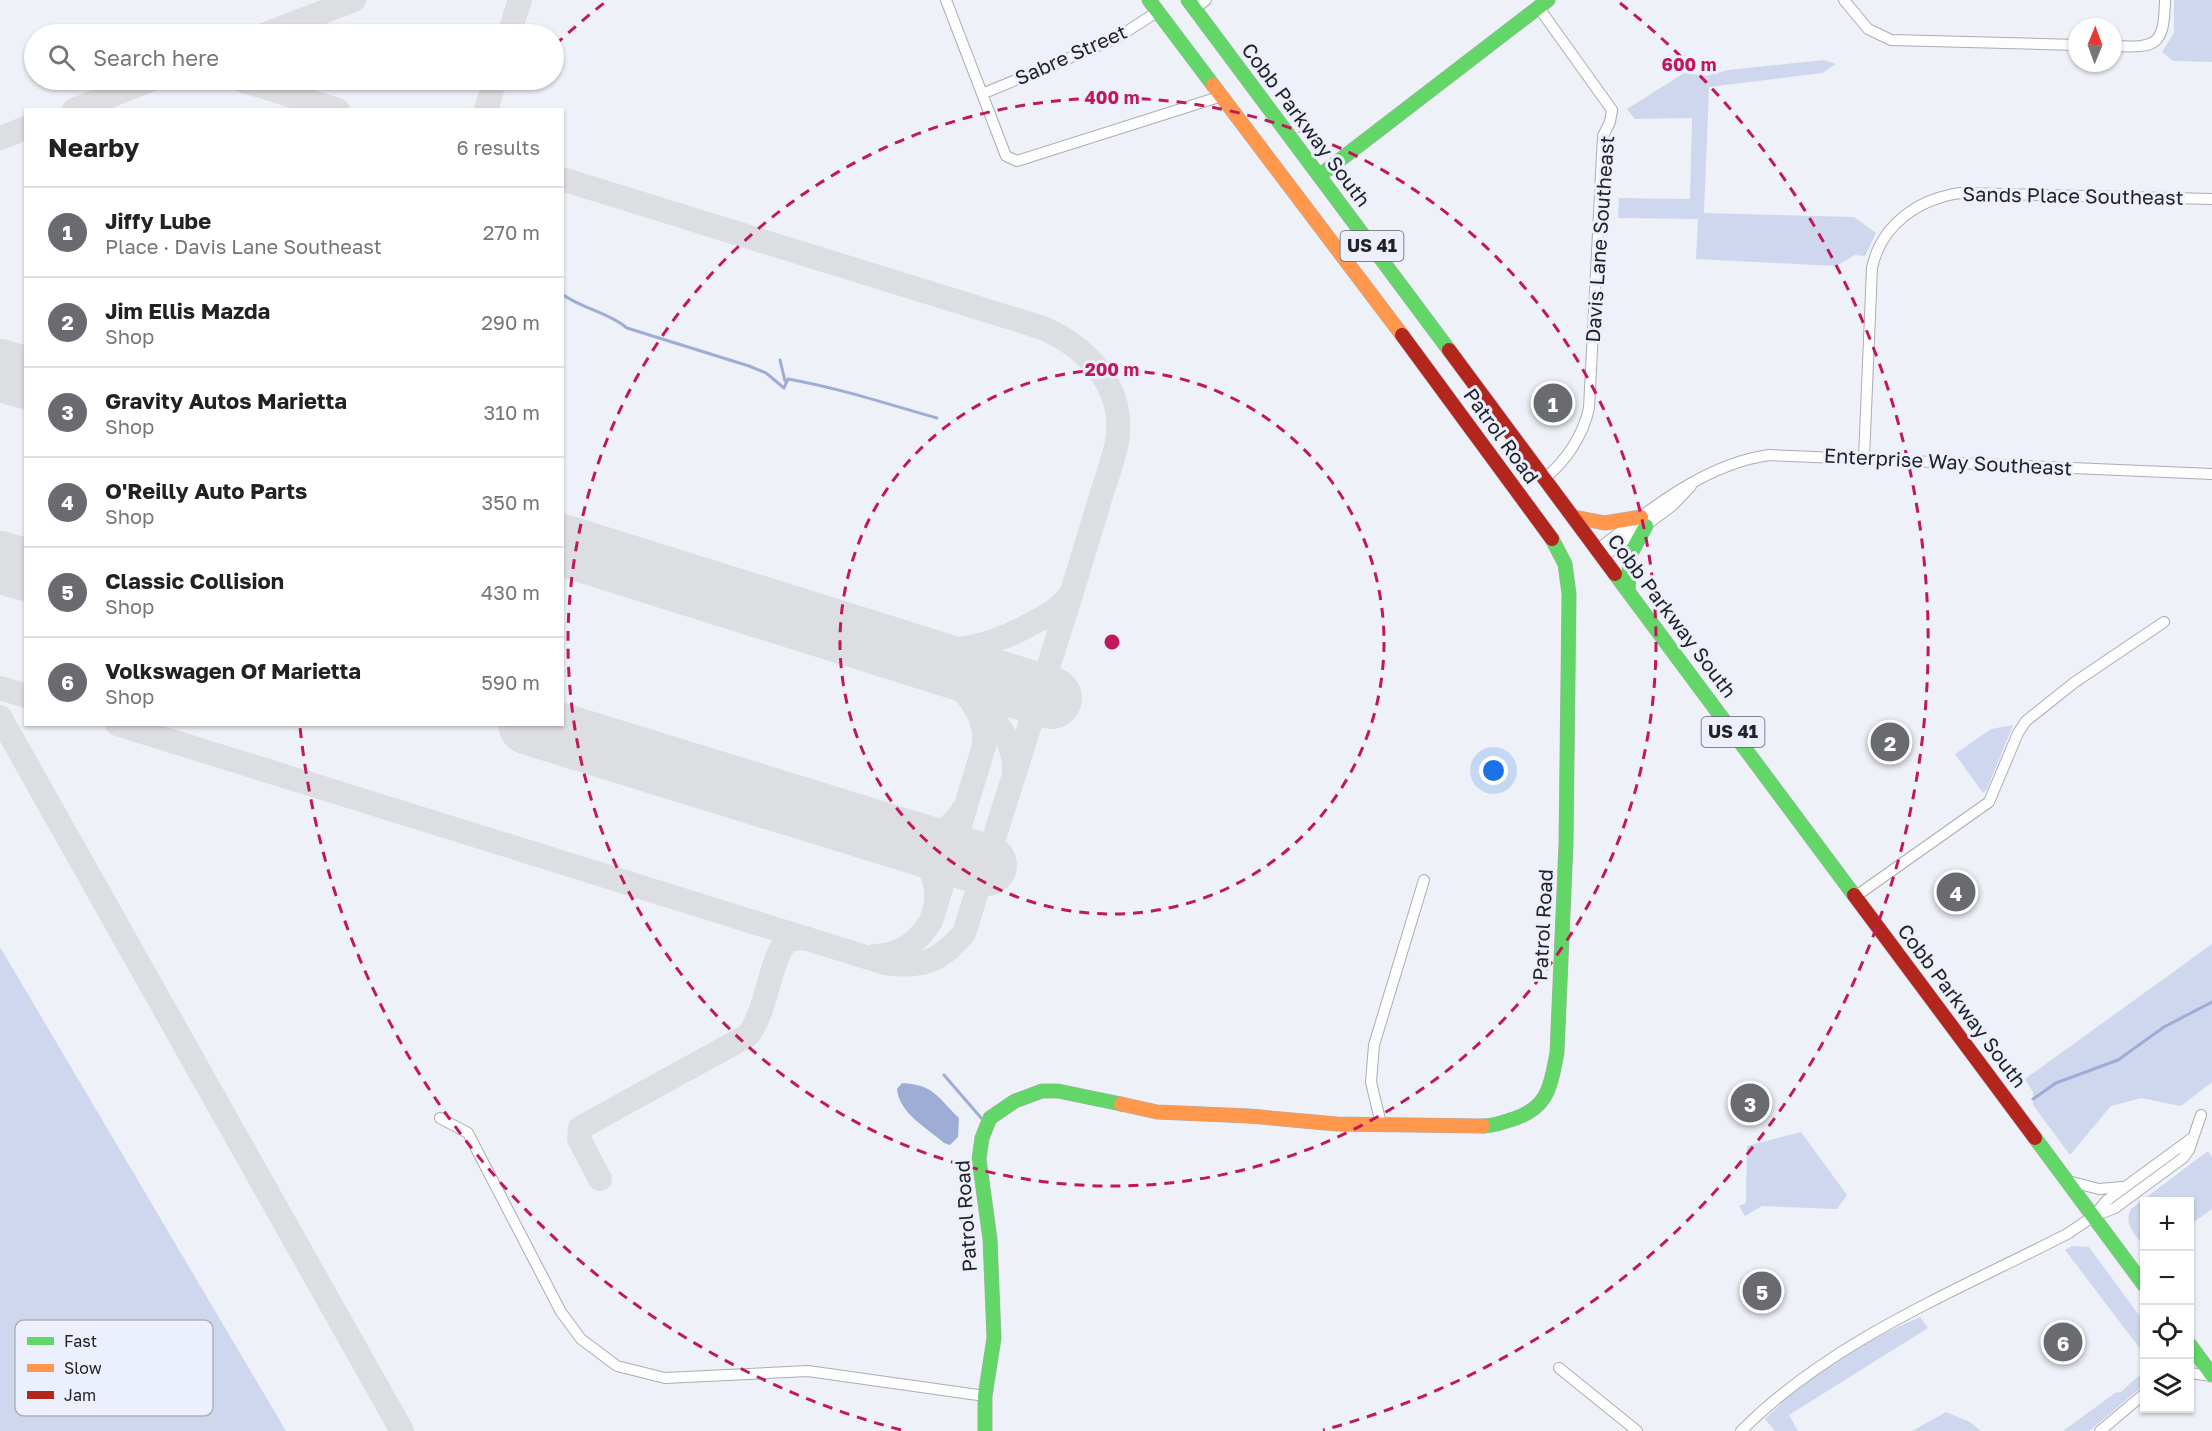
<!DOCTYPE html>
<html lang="en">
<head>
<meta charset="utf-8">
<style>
  body { margin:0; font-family:"Golos Text",sans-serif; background:#f6f6f6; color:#222 }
  .controls { position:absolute; right:18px; bottom:18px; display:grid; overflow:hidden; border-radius:0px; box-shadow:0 2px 4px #0004 }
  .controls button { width:54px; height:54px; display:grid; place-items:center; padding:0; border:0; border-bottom:2px solid #e0e0e0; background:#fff; color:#222; font:30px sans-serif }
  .compass { position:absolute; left:2068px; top:18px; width:54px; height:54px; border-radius:50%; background:#fff; box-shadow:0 2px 4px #0004; rotate:1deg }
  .you { position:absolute; left:1494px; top:771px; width:21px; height:21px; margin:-15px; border:4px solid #fff; border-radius:50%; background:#1a73e8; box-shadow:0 0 0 9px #1a73e833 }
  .badge { display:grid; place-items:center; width:39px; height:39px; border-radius:50%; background:#696b70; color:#fff; font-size:20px; font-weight:700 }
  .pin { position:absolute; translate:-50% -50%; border:3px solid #fff; box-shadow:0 2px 6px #0006 }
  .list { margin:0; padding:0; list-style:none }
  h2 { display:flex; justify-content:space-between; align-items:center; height:78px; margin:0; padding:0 24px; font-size:26px }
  h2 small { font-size:20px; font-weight:400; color:#767676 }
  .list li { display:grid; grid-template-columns:39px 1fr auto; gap:18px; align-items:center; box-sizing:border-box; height:90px; padding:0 24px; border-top:2px solid #e0e0e0 }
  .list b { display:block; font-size:22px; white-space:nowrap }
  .list p { margin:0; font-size:20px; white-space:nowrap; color:#767676 }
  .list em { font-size:20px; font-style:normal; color:#767676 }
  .icon { flex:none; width:33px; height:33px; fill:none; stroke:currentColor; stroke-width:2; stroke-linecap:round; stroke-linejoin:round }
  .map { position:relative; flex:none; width:2212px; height:1431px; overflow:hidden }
  .search { position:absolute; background:#fff; box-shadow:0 2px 4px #0004; left:24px; top:24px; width:540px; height:66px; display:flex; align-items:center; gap:15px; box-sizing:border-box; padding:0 21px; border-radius:33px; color:#767676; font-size:22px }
  .panel { position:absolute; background:#fff; box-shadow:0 2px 4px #0004; left:24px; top:108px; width:540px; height:618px; border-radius:0px }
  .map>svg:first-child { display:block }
  .green { fill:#ced7ee }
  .water { fill:#9dadd6 }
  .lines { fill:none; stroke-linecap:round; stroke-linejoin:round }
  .stream { stroke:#9dadd6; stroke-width:3 }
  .taxiway { stroke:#dcdee2; stroke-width:24 }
  .runway { stroke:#dcdee2; stroke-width:62 }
  .street-casing { stroke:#acadb3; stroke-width:12 }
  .fast-casing { stroke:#acadb3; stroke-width:15 }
  .slow-casing { stroke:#acadb3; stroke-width:15 }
  .jam-casing { stroke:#acadb3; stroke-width:15 }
  .street { stroke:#fdfdfe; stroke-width:10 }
  .fast { stroke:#63d668; stroke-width:14 }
  .slow { stroke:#ff974d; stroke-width:14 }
  .jam { stroke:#b3261e; stroke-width:14 }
  .ring { fill:none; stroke:#c2185b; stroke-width:3; stroke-dasharray:10 8 }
  .labels { text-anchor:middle; stroke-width:6; stroke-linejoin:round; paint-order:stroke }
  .shield { fill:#ebf0fc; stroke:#5e6067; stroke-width:1.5 }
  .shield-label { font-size:18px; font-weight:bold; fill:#212327 }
  .street-label { font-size:20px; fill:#212327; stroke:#ebf0fc }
  .key { fill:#ebf0fc; stroke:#aeb2bc; stroke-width:1.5 }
  .key-label { font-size:16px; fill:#212327 }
  .centre { fill:#c2185b; stroke:#ebf0fc; stroke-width:3 }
  .ring-label { font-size:18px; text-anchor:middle; font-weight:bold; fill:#c2185b; stroke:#ebf0fc; stroke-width:6; stroke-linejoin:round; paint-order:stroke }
</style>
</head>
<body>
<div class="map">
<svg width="2212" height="1431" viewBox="0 0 2212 1431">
  <rect width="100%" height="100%" fill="#eff1f8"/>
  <path class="green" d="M2174,0H2212V62L2173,61L2162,52L2174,33Z
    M1824,60L1836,64L1822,73L1709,87L1704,213L1854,217L1876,233L1865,256L1855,255L1836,266L1696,259L1698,219L1618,218L1619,198L1690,199L1692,118L1635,119L1627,109L1684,73L1707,76L1728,70Z
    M2013,725L1987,789L1983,793L1955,754L1991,729Z
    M2212,944V1082L2181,1106L2141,1098L2111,1106L2070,1155L2033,1105V1092L2025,1079Z
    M0,947L286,1431H0Z
    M1801,1132L1847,1195L1837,1209L1762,1206L1745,1216L1739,1206L1746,1203L1747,1146Z
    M2208,1151L2212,1157V1209L2190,1225V1202H2144V1247C2135,1234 2122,1223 2132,1208Z
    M2072,1246L2089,1247L2144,1322V1354L2065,1250Z
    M1920,1317L1928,1328L1789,1415L1798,1431H1775L1765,1419C1814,1371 1857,1345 1920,1317Z
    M2144,1371V1385L2089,1431H2063L2115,1393L2121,1392Z
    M1946,1412L1970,1422L1981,1431H1912Z"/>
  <path class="water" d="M902,1083C935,1085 937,1097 959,1118L958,1137L950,1145L944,1143C926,1127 899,1113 897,1089Z"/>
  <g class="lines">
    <path class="stream" d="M562,294C582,309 608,312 627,328L749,366L766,373L784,388L788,379C839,388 887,404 937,418
      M780,360L785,381
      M944,1075L982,1119
      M2033,1099L2056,1083L2118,1060L2164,1027L2212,1002"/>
    <path class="taxiway" d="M266,34L354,0
      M509,34L520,0
      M241,80L338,110
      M74,110L150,80
      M486,110L495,80
      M0,138L26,128
      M562,179L1043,328C1088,348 1126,388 1117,442C1113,461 1106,480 1100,499C1091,530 1081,561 1072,592
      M0,357L26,376
      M0,688L26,696
      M980,705C999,724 1016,745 1014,773
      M0,717L402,1431
      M117,724L885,963C922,968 940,962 964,933L1072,592C1062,607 1049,615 1033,623C990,647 948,656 899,649
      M897,838C925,841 950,834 964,808
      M897,838C921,852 938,871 936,900
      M875,956C901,955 918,942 931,921L984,746C988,697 942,672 904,652
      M600,1179L579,1139L580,1128L747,1036C767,1015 770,953 788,941C794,938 800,938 807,938"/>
    <path class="runway" d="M0,370L26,378
      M562,545L1051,698
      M0,562L26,570
      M529,724L986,865"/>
    <defs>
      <path id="street" d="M946,0L1006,156L1017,161L1222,96
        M1844,0L1868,29L1891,40L2077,45
        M1539,8L1612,110L1610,122L1603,136L1589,408C1583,436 1566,461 1544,479
        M1195,9L1206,0
        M2113,46C2157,48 2164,46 2165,0
        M982,94L1115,39L1157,12
        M1864,458L1872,268C1881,225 1918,199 1960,193L2212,199
        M1598,549C1648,511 1704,464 1769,455L2212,474
        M1603,557L1672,506L1691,486
        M1856,896L1989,802L2018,733L2026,721L2075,682L2164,622
        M440,1118L468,1133L561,1312L581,1339L617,1366L665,1378L808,1371L985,1396
        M1381,1124L1371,1082L1374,1045L1424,880
        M2068,1181L2099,1189L2122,1187
        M2094,1216L2106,1201L2192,1138
        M1559,1368L1637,1431
        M2190,1373L2212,1376
        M1741,1431C1832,1340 1954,1292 2067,1234L2094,1216L2115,1208L2183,1158L2189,1150L2201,1115
        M2100,1431L2144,1394"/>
      <path id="fast" d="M1149,0L1213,85
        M1188,0L1449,350
        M1319,176L1548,0
        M1615,574L1854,895
        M1628,591L1630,555L1646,526
        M1483,1126C1493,1126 1501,1123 1510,1120C1548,1109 1550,1088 1557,1053L1566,844L1569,594L1565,564L1552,539
        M2035,1138L2144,1285
        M2190,1345L2212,1375
        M985,1431V1396L994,1338L990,1239L979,1159L982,1138L990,1118L1015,1101L1042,1091H1058L1121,1104"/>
      <path id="slow" d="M1213,85L1402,335
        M1574,517L1605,523L1641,517
        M1121,1104L1157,1112L1249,1116L1337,1124L1483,1126"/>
      <path id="jam" d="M1402,335L1552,539
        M1449,350L1615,574
        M1854,895L2035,1138"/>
    </defs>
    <use href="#street" class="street-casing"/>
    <use href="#fast" class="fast-casing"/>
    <use href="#slow" class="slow-casing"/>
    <use href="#jam" class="jam-casing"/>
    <use href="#street" class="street"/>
    <use href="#fast" class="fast"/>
    <use href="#slow" class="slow"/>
    <use href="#jam" class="jam"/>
  </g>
  <g class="ring">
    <circle cx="1112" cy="642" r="272"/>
    <circle cx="1112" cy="642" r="544"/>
    <path d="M901 1430A816 816 0 0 1 300 727M555 45A816 816 0 0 1 604 3M1620 3A816 816 0 0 1 1323 1430"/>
  </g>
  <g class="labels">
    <g class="shield">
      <rect x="1340.5" y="231" width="63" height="30" rx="4.5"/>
      <rect x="1701.5" y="717" width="63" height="30" rx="4.5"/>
    </g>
    <g class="shield-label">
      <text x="1372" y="252">US 41</text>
      <text x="1733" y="738">US 41</text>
    </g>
    <g class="street-label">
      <text transform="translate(1071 55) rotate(-24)" y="7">Sabre Street</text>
      <text transform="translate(1306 125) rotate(53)" y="7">Cobb Parkway South</text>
      <text transform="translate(2073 196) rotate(1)" y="7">Sands Place Southeast</text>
      <text transform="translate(1600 239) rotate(-86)" y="7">Davis Lane Southeast</text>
      <text transform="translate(1501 436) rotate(54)" y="7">Patrol Road</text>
      <text transform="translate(1948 462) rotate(3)" y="7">Enterprise Way Southeast</text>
      <text transform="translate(1672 616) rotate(53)" y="7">Cobb Parkway South</text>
      <text transform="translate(1543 925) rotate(-87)" y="7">Patrol Road</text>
      <text transform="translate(1962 1006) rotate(53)" y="7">Cobb Parkway South</text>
      <text transform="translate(966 1216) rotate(-94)" y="7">Patrol Road</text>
    </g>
  </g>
  <rect x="15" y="1320" width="198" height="96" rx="9" class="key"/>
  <rect x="27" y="1337" width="27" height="8" fill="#63d668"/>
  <rect x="27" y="1364" width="27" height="8" fill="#ff974d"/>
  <rect x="27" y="1391" width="27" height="8" fill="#b3261e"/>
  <g class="key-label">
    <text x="64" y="1347">Fast</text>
    <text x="64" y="1374">Slow</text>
    <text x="64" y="1401">Jam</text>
  </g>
  <circle cx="1112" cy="642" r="9" class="centre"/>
  <g class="ring-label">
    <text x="1689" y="71">600 m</text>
    <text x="1112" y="104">400 m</text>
    <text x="1112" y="376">200 m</text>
  </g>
</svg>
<div class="controls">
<button>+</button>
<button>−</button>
<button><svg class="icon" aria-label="locate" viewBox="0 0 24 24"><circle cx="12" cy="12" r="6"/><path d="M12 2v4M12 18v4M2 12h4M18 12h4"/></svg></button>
<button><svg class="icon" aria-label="layers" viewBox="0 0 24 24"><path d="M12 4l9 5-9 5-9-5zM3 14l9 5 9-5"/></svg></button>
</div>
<svg class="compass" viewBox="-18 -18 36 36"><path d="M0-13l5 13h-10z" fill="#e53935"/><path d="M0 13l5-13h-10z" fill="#767676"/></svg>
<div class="you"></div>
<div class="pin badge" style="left:1553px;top:403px">1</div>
<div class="pin badge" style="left:1890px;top:742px">2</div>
<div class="pin badge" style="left:1750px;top:1103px">3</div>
<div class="pin badge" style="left:1956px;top:892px">4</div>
<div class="pin badge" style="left:1762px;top:1291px">5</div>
<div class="pin badge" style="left:2063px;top:1342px">6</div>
<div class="search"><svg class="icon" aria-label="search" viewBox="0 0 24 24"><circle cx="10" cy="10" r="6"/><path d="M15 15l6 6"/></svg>Search here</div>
<section class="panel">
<h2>Nearby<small>6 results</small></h2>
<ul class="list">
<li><span class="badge">1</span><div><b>Jiffy Lube</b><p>Place · Davis Lane Southeast</p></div><em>270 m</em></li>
<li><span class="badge">2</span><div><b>Jim Ellis Mazda</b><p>Shop</p></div><em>290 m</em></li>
<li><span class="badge">3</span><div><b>Gravity Autos Marietta</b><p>Shop</p></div><em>310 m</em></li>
<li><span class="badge">4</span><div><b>O'Reilly Auto Parts</b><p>Shop</p></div><em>350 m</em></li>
<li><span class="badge">5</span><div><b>Classic Collision</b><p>Shop</p></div><em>430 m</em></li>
<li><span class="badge">6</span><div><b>Volkswagen Of Marietta</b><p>Shop</p></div><em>590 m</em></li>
</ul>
</section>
</div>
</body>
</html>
